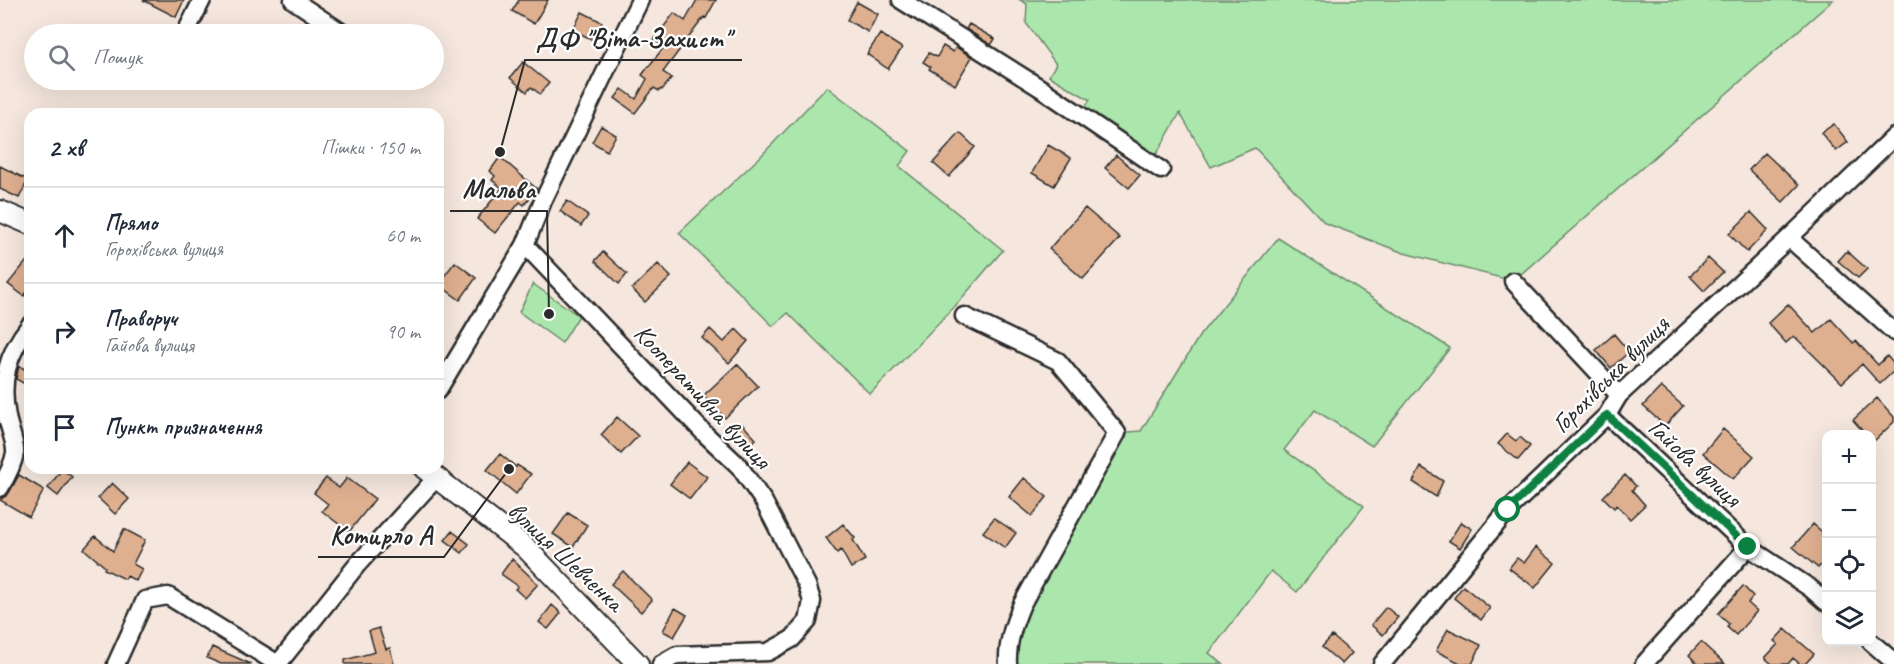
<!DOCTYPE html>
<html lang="uk">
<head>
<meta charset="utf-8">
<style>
  body { margin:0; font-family:Caveat,sans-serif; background:#f2f2f3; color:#1f2937 }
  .controls { position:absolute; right:18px; bottom:18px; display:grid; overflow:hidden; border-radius:12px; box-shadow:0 6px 24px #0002 }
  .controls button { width:54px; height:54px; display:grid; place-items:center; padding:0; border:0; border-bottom:2px solid #e0e1e3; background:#fff; color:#1f2937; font:30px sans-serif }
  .stop { position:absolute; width:18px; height:18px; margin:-14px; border:4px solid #0b8043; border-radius:50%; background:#fff }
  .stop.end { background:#0b8043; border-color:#fff; box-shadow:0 2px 6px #0008 }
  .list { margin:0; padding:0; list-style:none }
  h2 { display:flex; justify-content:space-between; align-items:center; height:78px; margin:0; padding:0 24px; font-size:26px }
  h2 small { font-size:20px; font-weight:400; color:#747a83 }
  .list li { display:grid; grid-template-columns:39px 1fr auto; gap:18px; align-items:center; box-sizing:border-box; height:96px; padding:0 24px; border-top:2px solid #e0e1e3 }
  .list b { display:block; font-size:22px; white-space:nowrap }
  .list p { margin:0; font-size:20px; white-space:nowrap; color:#747a83 }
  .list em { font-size:20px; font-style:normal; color:#747a83 }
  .icon { flex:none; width:33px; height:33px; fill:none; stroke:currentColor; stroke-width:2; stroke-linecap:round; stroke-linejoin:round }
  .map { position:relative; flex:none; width:1894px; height:664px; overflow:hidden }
  .search { position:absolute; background:#fff; box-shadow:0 6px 24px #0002; left:24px; top:24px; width:420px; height:66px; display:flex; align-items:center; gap:15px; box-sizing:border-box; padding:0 21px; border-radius:33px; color:#747a83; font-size:22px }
  .panel { position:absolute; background:#fff; box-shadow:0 6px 24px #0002; left:24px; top:108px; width:420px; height:366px; border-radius:18px }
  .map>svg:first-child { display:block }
  .green { fill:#abe7ac; stroke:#6b896c; stroke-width:1.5 }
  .building { fill:#dfb090; stroke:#2b2b2b; stroke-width:1.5 }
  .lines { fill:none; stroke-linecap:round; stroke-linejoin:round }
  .minor-casing { stroke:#2b2b2b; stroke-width:21 }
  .tertiary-casing { stroke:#2b2b2b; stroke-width:24 }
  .minor { stroke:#fff; stroke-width:16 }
  .tertiary { stroke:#fff; stroke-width:20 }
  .route { stroke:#0b8043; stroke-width:8 }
  .labels { text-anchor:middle; stroke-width:4.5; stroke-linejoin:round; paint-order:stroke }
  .street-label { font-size:26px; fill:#2b2b2b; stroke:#fff }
  .leader { fill:none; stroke:#2b2b2b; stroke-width:2 }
  .callout-dot { fill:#2b2b2b; stroke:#fff; stroke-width:2 }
  .callout-label { font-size:27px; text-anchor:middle; font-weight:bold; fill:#2b2b2b; stroke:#fff; stroke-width:4.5; stroke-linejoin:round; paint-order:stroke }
</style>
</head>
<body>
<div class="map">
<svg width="1894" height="664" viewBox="0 0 1894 664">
  <rect width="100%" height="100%" fill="#f5e7de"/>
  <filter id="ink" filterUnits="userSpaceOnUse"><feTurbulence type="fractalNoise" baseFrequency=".0167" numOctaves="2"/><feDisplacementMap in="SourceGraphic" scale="12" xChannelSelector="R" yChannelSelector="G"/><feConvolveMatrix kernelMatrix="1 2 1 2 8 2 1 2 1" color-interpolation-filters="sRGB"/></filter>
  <g filter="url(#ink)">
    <path class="green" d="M1020,0H1833L1513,281L1404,253L1325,223L1255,148L1211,167L1180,113L1156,155L1139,149L1083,110L1090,100L1049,76L1056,64L1026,23L1027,4Z
      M827,87L910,151L899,166L1003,250L956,305L870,394L788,313L773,326L679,233L759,158Z
      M1278,238L1450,348L1372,446L1315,410L1284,450L1364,506L1297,592L1271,571L1209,653L1223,664H1008L1012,626L1117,433L1141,431L1200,335Z
      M533,284L579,316L562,343L519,312Z"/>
    <path class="building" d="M143,0H184L176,17Z
      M519,0H548L534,24L512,11Z
      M697,0H716L706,18L704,17L663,72L672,78L662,90L661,89L659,91L654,88L635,113L615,98L622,89L636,99L647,79L642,75L664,47L654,40L674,13L685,21Z
      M857,2L878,14L868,32L847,20Z
      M582,12L602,22L593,40L573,30Z
      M969,24L995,39L991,45L966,29Z
      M880,34L902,48L888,69L867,54Z
      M943,46L953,52L956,47L972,57L955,85L929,69L931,67L923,62L929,53L937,57Z
      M523,62L549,83L540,94L531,87L527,92L510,78Z
      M1834,124L1848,142L1836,151L1821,133Z
      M601,126L616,135L607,151L592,142Z
      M960,133L975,147L949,177L933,163Z
      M1048,145L1071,158L1054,186L1032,173Z
      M1765,153L1799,185L1783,202L1749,170Z
      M1116,155L1140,175L1129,188L1105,168Z
      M500,157L537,189L524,205L520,202L495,233L477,219L502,188L492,180L495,176L490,171Z
      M0,166L28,180L19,198L0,189Z
      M567,201L588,216L581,226L560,211Z
      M1085,208L1120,238L1083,279L1049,249Z
      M1751,212L1768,230L1747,252L1729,234Z
      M1847,251L1867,269L1858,278L1838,261Z
      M603,252L627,274L619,284L595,261Z
      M30,257V288L24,296L8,284Z
      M1708,258L1723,272L1704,291L1690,276Z
      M455,262L476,278L460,300L438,284Z
      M658,264L671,277L645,302L632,289Z
      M1788,304L1815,333L1831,319L1853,343L1856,341L1878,365L1887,356L1894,364V371L1880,384L1862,364L1842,383L1794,336L1786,343L1768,323Z
      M710,329L724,342L736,329L748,341L729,363L702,338Z
      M1614,334L1629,352L1611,368L1596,350Z
      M737,364L758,386L725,418L703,396Z
      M19,366L30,372V387L16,379Z
      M1661,387L1683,406L1665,426L1643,406Z
      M1877,398L1894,417V422L1873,442L1872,435H1866L1853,420Z
      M617,417L638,436L621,454L601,435Z
      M741,423L756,439L747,448L732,433Z
      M1723,429L1754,456L1733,479L1703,453Z
      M1507,434L1516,441L1520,437L1530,446L1518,460L1498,444Z
      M500,454L516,467L517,465L531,474L516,494L487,470Z
      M687,462L707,477L690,499L670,484Z
      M1421,467L1443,481L1436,497L1413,482Z
      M62,469L72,477L58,496L48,488Z
      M19,475L44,490L29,517L0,500L9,493Z
      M1625,475L1636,486L1632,490L1645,505L1630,519L1617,505L1614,508L1603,497Z
      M326,478L339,488L347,478L375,499L349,532L322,511L328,504L314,493Z
      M1024,478L1047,497L1032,516L1009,497Z
      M112,483L129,499L115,514L98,498Z
      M568,513L587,525L573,547L553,534Z
      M994,518L1016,533L1005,548L983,532Z
      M1461,522L1472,529L1460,548L1449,541Z
      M843,524L855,538L853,540L865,560L851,568L841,550L837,553L826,538Z
      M1813,524L1827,536V558L1818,568L1793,547Z
      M124,529L145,540L133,564L142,569L136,581L127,576L125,579L104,569L105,567L84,549L95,536L113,551Z
      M452,531L469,544L462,553L445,540Z
      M1536,547L1555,563L1535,588L1509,568L1517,558L1524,563Z
      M512,559L538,584L525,598L515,589L518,586L501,574Z
      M623,571L652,600L641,612L611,584Z
      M1463,586L1490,608L1481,620L1454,598Z
      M1743,586L1753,596L1748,603L1757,611L1736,635L1727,627L1729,624L1718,614Z
      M552,605L561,613L548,629L539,622Z
      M1386,607L1398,617L1383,635L1371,625Z
      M675,608L687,615L674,637L663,631Z
      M379,628L386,649L390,648L394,664H345V660L375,652L369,631Z
      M1448,629L1481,645L1472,664H1462L1436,651Z
      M1785,629L1814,654L1805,664H1800L1793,658L1788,664H1772L1765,658L1778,644L1774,641Z
      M1332,636L1352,653L1342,664L1322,647Z
      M1701,642L1725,664H1698L1689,655Z
      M212,647L251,664H221L207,658Z"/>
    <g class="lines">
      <defs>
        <path id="minor" d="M293,0L344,34
          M901,0L1042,89L1161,170
          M185,34L202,0
          M1789,238L1894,332
          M525,245L706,435L739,466L764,502L807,585L812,601L808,621L792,639L768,652L677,655L661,664
          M1513,281L1619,395
          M964,316L1058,361L1117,433L1022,604C1014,623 1007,642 1008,664
          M438,390L525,245L543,201L640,0
          M1607,415L1748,547L1810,588L1826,602
          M0,488C6,478 13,465 15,453C16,443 9,428 7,417C0,381 7,354 30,325
          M1871,642L1894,662
          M116,664L145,600L168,596L278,664
          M278,664L357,565L436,478
          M1382,664L1508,510L1607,415L1619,395L1789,238L1894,137
          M1644,664L1748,547"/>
        <path id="tertiary" d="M0,211L30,224
          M424,468L525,547L638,664"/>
      </defs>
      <use href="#minor" class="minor-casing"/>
      <use href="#tertiary" class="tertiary-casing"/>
      <use href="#minor" class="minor"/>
      <use href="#tertiary" class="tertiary"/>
    </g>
  </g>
  <g class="lines" filter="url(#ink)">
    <path class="route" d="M1508,510L1607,415L1748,547"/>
  </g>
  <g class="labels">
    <g class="street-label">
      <text transform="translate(1610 374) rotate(-45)" y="9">Горохівська вулиця</text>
      <text transform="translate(703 396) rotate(47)" y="9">Кооперативна вулиця</text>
      <text transform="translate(1695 462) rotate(43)" y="9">Гайова вулиця</text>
      <text transform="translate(566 556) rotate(43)" y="9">вулиця Шевченка</text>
    </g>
  </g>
  <path class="leader" d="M500 152L525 60H742M549 314L547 211H450M509 469L444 557H318"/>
  <g class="callout-dot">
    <circle cx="500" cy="152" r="6"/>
    <circle cx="549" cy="314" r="6"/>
    <circle cx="509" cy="469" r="6"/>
  </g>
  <g class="callout-label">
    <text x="633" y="47">ДФ "Віта-Захист"</text>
    <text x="499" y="198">Мальва</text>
    <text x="381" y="544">Котирло А</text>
  </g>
</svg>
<div class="controls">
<button>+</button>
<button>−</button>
<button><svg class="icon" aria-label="locate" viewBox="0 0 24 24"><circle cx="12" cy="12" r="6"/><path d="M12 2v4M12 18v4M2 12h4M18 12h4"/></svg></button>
<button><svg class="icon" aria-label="layers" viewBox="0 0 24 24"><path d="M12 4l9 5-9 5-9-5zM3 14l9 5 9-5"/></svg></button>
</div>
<div class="stop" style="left:1508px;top:510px"></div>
<div class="stop end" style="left:1748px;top:547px"></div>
<div class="search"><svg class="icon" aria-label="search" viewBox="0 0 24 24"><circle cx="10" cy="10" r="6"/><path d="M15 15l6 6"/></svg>Пошук</div>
<section class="panel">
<h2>2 хв<small>Пішки · 150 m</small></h2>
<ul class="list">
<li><svg class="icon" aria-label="ahead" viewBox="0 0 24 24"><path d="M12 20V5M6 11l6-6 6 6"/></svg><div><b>Прямо</b><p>Горохівська вулиця</p></div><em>60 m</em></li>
<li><svg class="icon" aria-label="right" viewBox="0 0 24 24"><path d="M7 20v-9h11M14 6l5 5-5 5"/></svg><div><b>Праворуч</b><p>Гайова вулиця</p></div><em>90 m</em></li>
<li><svg class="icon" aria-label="arrive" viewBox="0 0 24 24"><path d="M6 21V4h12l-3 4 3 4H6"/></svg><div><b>Пункт призначення</b></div></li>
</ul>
</section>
</div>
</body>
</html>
